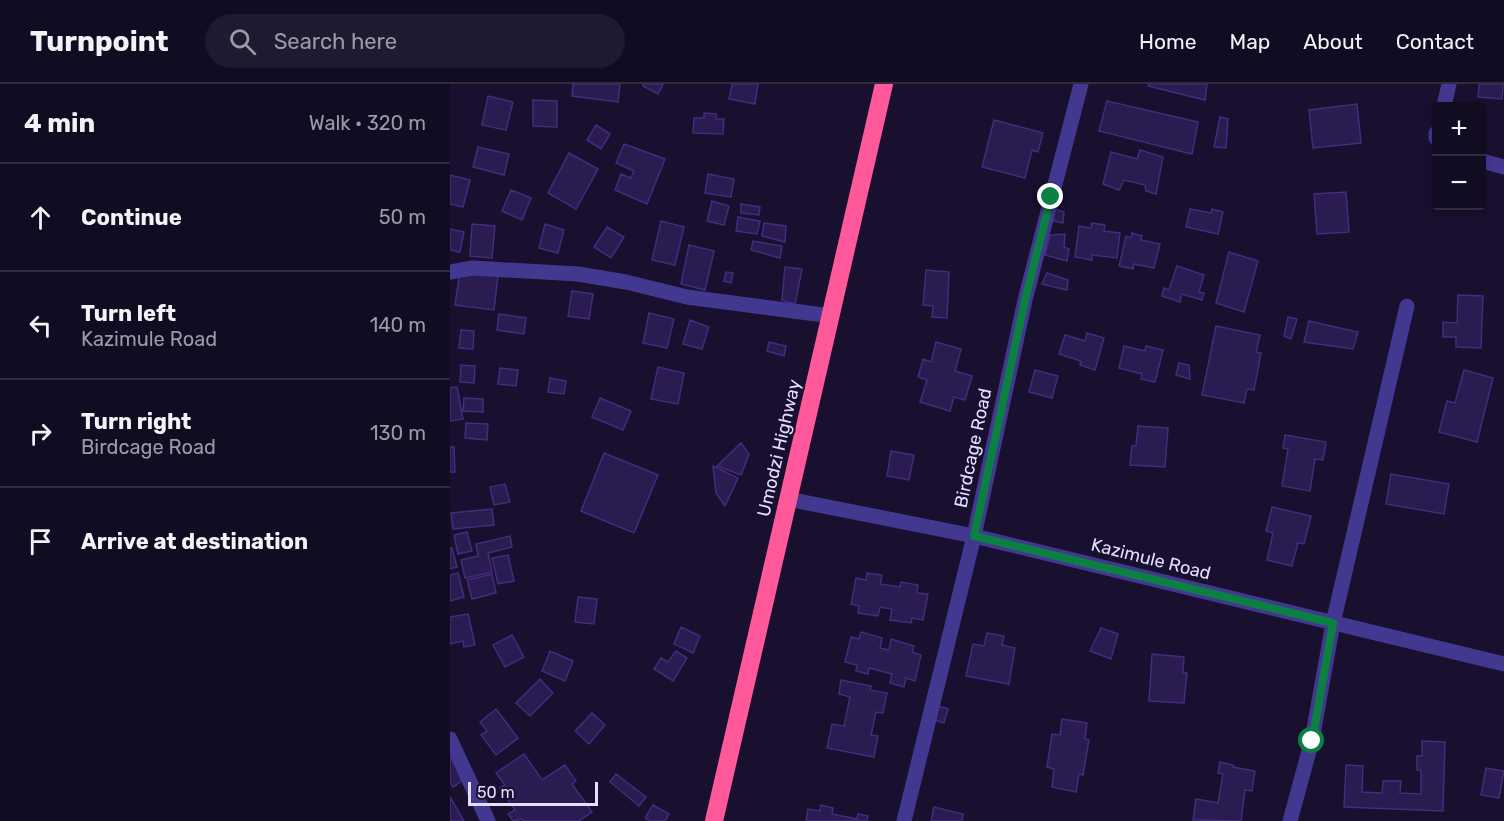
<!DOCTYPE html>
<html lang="en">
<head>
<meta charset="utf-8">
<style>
  body { margin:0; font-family:Rubik,sans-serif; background:#1f1a2f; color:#f1f3f6 }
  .controls { position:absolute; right:18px; top:18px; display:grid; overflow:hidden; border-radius:6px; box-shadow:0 3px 9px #0003 }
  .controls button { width:54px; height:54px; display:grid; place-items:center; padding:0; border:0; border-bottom:2px solid #312c40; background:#120c22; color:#f1f3f6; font:30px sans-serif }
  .scale { position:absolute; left:18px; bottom:15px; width:130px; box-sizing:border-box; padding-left:6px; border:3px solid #e4deff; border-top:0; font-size:16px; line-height:21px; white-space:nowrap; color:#e4deff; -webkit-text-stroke:4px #18102e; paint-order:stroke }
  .stop { position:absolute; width:18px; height:18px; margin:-14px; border:4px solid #0b8043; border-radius:50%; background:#fff }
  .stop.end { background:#0b8043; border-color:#fff; box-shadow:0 2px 6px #0008 }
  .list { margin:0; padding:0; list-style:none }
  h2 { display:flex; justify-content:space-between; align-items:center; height:78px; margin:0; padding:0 24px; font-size:26px }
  h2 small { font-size:20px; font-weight:400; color:#9c9ba5 }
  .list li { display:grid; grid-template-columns:39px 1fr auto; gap:18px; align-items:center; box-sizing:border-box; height:108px; padding:0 24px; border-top:2px solid #312c40 }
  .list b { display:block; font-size:22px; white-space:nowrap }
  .list p { margin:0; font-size:20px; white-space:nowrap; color:#9c9ba5 }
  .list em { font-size:20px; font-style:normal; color:#9c9ba5 }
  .icon { flex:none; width:33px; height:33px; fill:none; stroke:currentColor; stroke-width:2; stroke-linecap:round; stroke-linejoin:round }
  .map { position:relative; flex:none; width:1054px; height:737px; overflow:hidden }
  header { display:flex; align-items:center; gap:36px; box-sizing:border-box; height:84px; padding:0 30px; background:#120c22; border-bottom:2px solid #312c40 }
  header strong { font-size:28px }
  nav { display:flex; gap:33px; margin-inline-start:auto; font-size:21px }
  .search { width:420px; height:54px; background:#1f1a2f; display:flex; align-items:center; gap:15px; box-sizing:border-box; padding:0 21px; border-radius:33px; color:#9c9ba5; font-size:22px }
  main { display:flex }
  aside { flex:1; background:#120c22 }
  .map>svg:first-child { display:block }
  .building { fill:#2a1b51; stroke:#432b7e; stroke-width:1.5 }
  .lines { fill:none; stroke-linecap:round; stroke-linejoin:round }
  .minor { stroke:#433890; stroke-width:15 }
  .highway { stroke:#ff599b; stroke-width:18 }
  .route { stroke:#0b8043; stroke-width:8 }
  .labels { text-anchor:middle; stroke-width:4.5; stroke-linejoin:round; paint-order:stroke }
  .street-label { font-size:18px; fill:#e4deff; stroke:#18102e }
</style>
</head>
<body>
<header>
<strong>Turnpoint</strong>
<div class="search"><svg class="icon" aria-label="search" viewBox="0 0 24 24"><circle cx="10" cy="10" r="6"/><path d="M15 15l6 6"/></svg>Search here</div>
<nav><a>Home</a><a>Map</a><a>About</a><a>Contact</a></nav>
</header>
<main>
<aside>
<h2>4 min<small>Walk · 320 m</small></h2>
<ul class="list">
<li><svg class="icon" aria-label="ahead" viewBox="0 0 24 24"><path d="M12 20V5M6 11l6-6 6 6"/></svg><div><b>Continue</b></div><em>50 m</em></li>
<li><svg class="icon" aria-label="left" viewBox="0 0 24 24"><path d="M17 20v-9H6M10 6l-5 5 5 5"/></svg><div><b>Turn left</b><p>Kazimule Road</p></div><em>140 m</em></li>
<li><svg class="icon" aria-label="right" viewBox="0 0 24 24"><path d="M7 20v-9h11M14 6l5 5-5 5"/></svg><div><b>Turn right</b><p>Birdcage Road</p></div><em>130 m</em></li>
<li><svg class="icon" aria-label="arrive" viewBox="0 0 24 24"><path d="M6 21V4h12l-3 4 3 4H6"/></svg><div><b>Arrive at destination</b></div></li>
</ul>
</aside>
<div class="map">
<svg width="1054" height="737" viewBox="0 0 1054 737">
  <rect width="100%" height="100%" fill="#18102e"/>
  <path class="building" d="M123,0H170L168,18L122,12Z
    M193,0H213L208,10L193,2Z
    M282,0H308L305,20L279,15Z
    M699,0H757L755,16L698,2Z
    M1029,0H1053L1052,15L1028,13Z
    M38,12L63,18L56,46L32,41Z
    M83,16L107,17V43L83,42Z
    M657,17L748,38L742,70L649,47Z
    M907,20L911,59L863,64L859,26Z
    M254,29L266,30V35H274L273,50L243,49L244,34H254Z
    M770,33L778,35L776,64L764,63Z
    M544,36L593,49L588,68L582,66L575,94L532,83Z
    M146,41L160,50L151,65L137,56Z
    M174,60L215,75L197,120L165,106L171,90L181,94L184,87L166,79Z
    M28,63L59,70L54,91L23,83Z
    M690,66L713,73L706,110L696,107L695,101L674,96L669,106L653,100L661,68L687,75Z
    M119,69L148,85L126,125L98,109Z
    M258,90L284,95L281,113L255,109Z
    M0,91L20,96L13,123L0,120Z
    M61,106L81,114L72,136L52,127Z
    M896,108L899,148L867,150L864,110Z
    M262,117L279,122L274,141L257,137Z
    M291,120L310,123L309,131L291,129Z
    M605,125L614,128L613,139L601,136Z
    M740,125L761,129L762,125L773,128L768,150L736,143Z
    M288,133L310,137L307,150L286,147Z
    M211,137L234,143L225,181L202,176Z
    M314,139L336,142L335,158L312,152Z
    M642,139L655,141L654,147L670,149L667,174L642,171V176L625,173L629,142L641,144Z
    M22,140L45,142L42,174L20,172Z
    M95,140L114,146L108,169L89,164Z
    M157,143L174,153L161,174L144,163Z
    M0,145L14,148L10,168L0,166Z
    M682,149L692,152L691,156L710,160L704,184L684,180L683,185L669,182L676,152L681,154Z
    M615,150L614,163L619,165L617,177L595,171L600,151Z
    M303,157L332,162L330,174L301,166Z
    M239,161L264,167L255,206L231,200Z
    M779,168L808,177L794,228L766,219Z
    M727,182L754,191L749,208L754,209L752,216L732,210L730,218L712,212L714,204L719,206Z
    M335,183L352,185L345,220L332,216Z
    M476,186L499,188L497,234L482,233L483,222L473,221Z
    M10,187L48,192L44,226L5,221Z
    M276,188L283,189L281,199L274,197Z
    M597,189L618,196L617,206L592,200Z
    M122,207L143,210L139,235L118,232Z
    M1008,211L1033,212L1031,264L1006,263V253H993V238L1007,239Z
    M199,229L224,235L217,264L193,259Z
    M49,230L76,234L74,250L47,246Z
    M838,233L847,235L841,255L834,252Z
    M240,236L259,243L252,265L233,260Z
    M859,237L908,248L903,265L854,258Z
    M766,242L810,251L806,268L811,269L804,306L797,305L794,319L752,311Z
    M11,246L24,247L23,265L9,264Z
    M637,249L654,254L645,286L630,281L631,277L609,270L615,251L635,257Z
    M319,258L336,262L334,272L317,267Z
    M486,258L511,265L505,287L522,292L515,316L504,313L500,327L470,318L477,296L468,293L473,275L481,278Z
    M674,262L695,267L696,262L713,266L705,298L691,295L692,290L669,284Z
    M729,279L739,281L740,295L726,291Z
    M11,281L25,282L24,299L10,298Z
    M208,283L234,289L228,320L201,315Z
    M50,284L68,286L66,302L48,300Z
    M585,286L608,292L602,314L579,308Z
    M1014,286L1043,294L1027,358L989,348L997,317L1005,319Z
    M100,294L116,297L114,310L98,308Z
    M7,303L13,335L0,337V304Z
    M14,314L33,315V328L13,327Z
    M150,314L181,327L173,346L142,333Z
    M16,339L38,340L37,356L15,354Z
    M688,342L718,344L715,383L680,381L682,362H686Z
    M835,351L876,358L873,376L865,375L860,407L832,402L838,365L833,364Z
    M291,359L299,370L291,391L267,382Z
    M0,363H4L5,388H0Z
    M441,367L464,371L459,396L437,392Z
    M154,369L208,391L184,449L131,427Z
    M263,382L288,394L275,422L266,409Z
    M941,390L999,400L994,430L936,420Z
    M55,400L60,418L44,421L40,403Z
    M822,423L861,432L854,460L848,459L842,482L817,476L823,449L816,447Z
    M42,425L44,441L3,445L1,429Z
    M17,448L22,467L8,470L4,451Z
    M60,452L62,463L38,469L42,488L15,494L11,476L28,472L26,460Z
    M0,464H2L7,483L0,485Z
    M58,471L64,497L48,500L42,474Z
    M8,489L14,513L0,517V491Z
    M417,489L432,491L430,500L450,503L451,498L468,501L467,509L478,510L473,536L462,534L461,539L440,536L442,525L430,523L428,532L408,529L409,522L401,520L406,494L416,496Z
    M42,490L46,509L22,515L17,496Z
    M128,513L147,515L144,540L125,538Z
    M18,530L25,561L14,563L13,557L0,560V533Z
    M231,543L250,552L243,569L224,560Z
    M651,544L668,550L661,575L640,567Z
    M411,548L432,554L430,564L439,566L441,555L464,562L462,568L471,571L465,597L456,594L454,603L440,599L442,590L419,584L418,590L406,587L407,581L395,578L401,553L409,555Z
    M537,549L554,552L552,561L565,564L559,600L516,592L523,560L534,562Z
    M62,551L74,573L55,583L43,561Z
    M100,567L123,577L115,597L92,587Z
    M226,567L237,574L223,597L204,585L211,574L218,578Z
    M702,570L734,573L733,589H737L734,619L699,617Z
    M90,595L103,609L80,632L66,619Z
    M391,596L421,602L420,606L437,609L433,629L426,628L421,651L428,652L424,673L377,664L382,640L394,642L400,613L389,610Z
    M488,622L498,625L494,639L485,636Z
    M46,625L68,654L46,671L31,651L37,647L30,638Z
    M142,629L155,641L139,660L125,647Z
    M612,635L637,639L635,655L639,656L633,691L629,690L626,708L602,703L604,685L597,683L602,650L610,651Z
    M972,657L995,658L993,727L894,723L896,681L913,682L912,708L932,709L933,697H951L950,709L971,710V686H967V672H972Z
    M74,670L92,696L115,681L126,697L122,700L142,728L129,737H73L72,735L63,737L58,730L65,726L50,704L55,701L46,689Z
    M4,673L17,694L3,703L0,698V675Z
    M770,678L783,681V683L805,687L802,707L795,706L791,737L743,736L746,715L768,719L773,690L768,689Z
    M1036,684L1054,687L1049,714L1031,711Z
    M166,690L196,713L189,722L160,698Z
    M0,713L14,737H0Z
    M203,721L219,730L215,737H200L195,734Z
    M371,721L383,724L382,730L407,735L408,730L418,732L417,737H356L358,725L370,727Z
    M484,723L513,730L512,737H481Z"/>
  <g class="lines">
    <path class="minor" d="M994,22L999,0
      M986,49V54
      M1032,77L1054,83
      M0,188L22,184L128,190L176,198L237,213L381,232
      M338,415L524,452L1054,580
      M0,655L38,737
      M454,737L524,452L575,216L631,0
      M840,737L862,656L883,539L957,222"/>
    <path class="highway" d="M264,737L434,0"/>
  </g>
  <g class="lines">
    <path class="route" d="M601,113L575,216L524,452L883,539L862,657"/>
  </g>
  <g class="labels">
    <g class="street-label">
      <text transform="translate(329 364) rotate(-77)" y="6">Umodzi Highway</text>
      <text transform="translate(523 364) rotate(-78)" y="6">Birdcage Road</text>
      <text transform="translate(701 475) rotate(14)" y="6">Kazimule Road</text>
    </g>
  </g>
</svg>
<div class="controls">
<button>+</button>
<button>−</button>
</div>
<div class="scale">50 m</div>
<div class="stop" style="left:862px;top:657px"></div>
<div class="stop end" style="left:601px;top:113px"></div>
</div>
</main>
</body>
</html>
